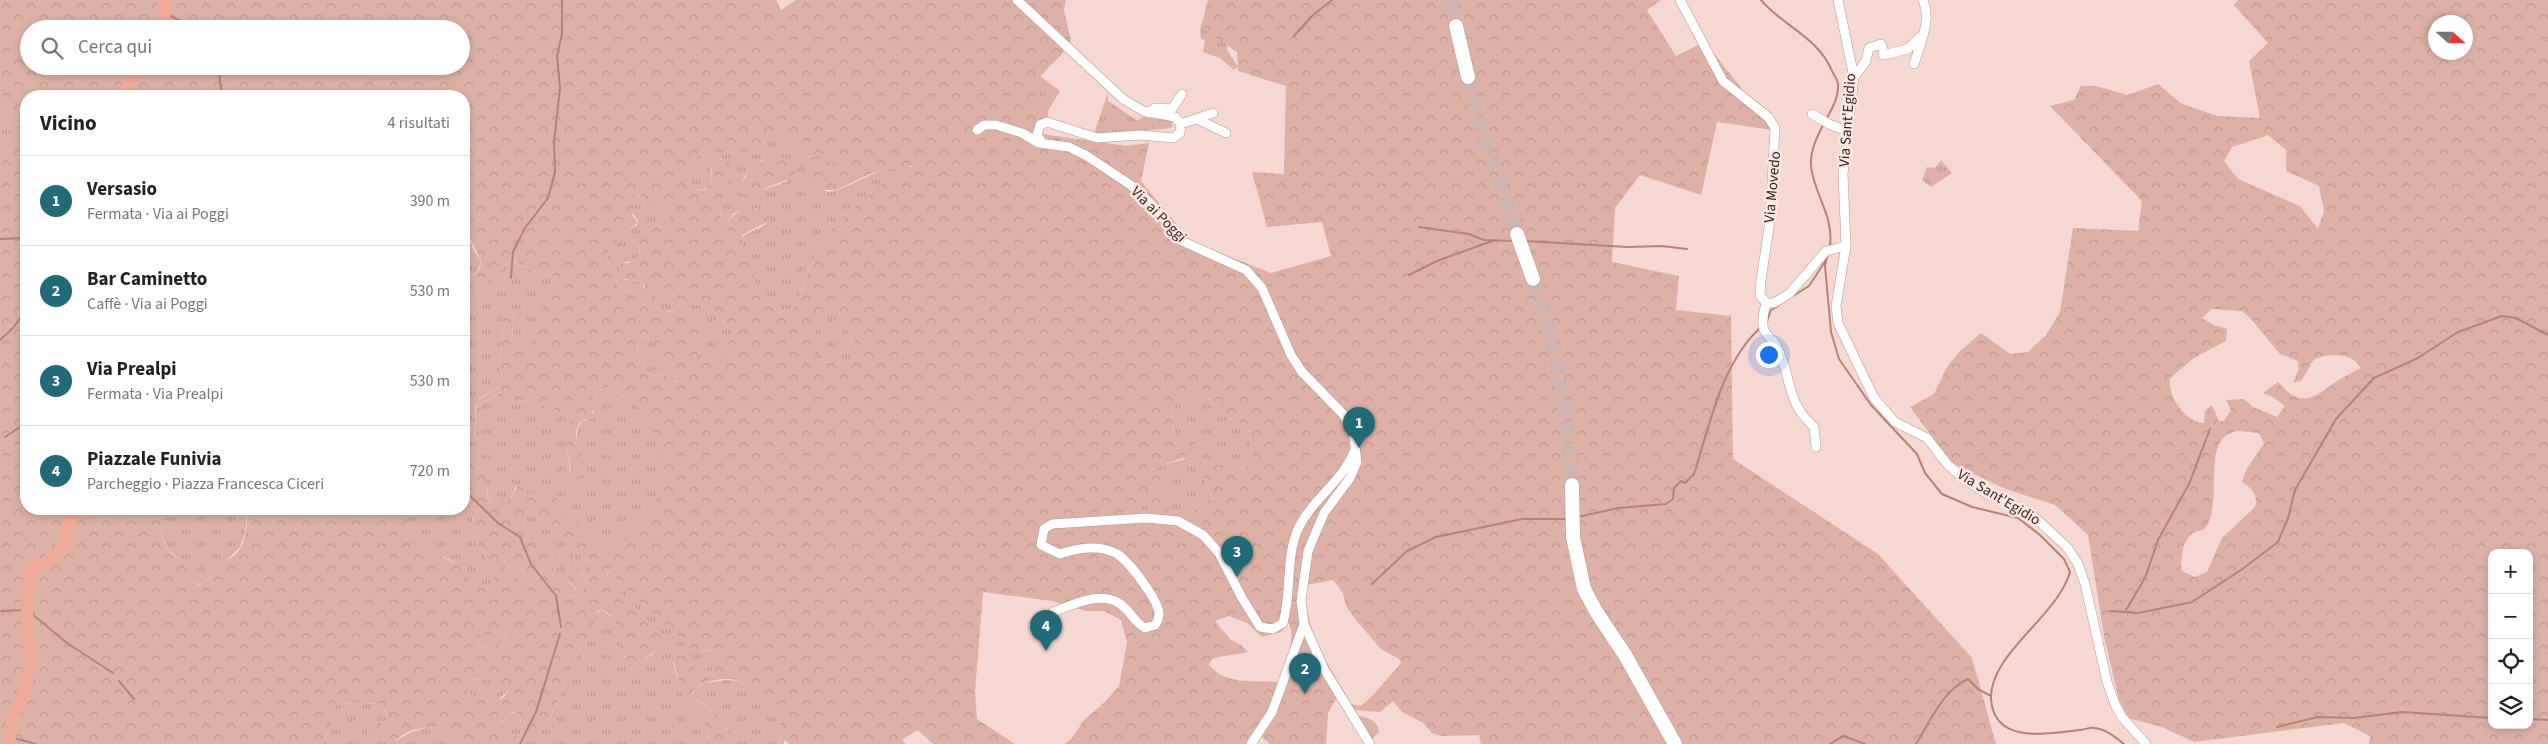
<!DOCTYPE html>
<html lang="it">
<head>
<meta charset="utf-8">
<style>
  body { margin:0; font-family:"Source Sans 3",sans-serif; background:#f2f2f2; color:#222 }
  .controls { position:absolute; right:15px; bottom:15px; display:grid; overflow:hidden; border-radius:10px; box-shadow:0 2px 8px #0003 }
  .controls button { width:45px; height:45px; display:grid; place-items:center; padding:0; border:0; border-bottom:1px solid #e0e0e0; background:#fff; color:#222; font:25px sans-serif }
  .compass { position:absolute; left:2428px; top:15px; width:45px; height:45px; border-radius:50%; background:#fff; box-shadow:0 2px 8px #0003; rotate:111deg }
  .you { position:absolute; left:1768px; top:354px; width:18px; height:18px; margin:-12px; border:4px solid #fff; border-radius:50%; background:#1a73e8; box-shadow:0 0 0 8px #1a73e833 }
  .badge { display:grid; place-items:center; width:32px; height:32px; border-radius:50%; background:#236a78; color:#fff; font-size:16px; font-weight:700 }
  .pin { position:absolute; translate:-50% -41px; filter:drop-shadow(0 1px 2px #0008) }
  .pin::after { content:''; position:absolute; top:26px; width:18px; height:15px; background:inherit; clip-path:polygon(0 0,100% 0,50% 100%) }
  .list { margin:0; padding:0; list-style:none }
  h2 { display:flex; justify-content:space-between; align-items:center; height:65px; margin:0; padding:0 20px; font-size:21px }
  h2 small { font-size:16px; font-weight:400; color:#767676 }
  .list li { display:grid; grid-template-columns:32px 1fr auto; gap:15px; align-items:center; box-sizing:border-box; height:90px; padding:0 20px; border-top:1px solid #e0e0e0 }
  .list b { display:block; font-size:19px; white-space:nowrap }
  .list p { margin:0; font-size:16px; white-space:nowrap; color:#767676 }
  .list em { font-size:16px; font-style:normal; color:#767676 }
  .icon { flex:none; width:28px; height:28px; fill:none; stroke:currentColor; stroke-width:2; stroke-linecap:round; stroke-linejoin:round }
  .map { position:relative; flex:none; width:2548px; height:744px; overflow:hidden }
  .search { position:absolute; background:#fff; box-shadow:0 2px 8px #0003; left:20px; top:20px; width:450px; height:55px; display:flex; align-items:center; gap:12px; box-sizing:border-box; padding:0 18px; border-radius:28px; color:#767676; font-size:19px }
  .panel { position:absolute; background:#fff; box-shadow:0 2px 8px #0003; left:20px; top:90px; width:450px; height:425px; border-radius:20px }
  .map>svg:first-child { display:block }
  .grass { fill:url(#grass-tufts); fill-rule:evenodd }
  .forest { fill:url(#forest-crowns); fill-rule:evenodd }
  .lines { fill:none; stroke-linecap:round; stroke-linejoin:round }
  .stream { stroke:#b78277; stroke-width:2 }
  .river { stroke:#f0aa9a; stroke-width:12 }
  .trunk-tunnel { stroke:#ceb4ae; stroke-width:14; stroke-dasharray:14 7; stroke-linecap:butt }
  .minor-casing { stroke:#b49992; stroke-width:10 }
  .tertiary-casing { stroke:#b49992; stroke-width:11 }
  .trunk-casing { stroke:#b49992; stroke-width:15 }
  .minor { stroke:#fff; stroke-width:9 }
  .tertiary { stroke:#fff; stroke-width:10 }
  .trunk { stroke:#fff; stroke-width:14 }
  .labels { text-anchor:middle; stroke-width:5; stroke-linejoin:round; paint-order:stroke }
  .street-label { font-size:15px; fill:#312624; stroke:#fee6e1 }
</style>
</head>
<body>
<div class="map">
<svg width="2548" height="744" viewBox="0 0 2548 744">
  <defs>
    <pattern id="grass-tufts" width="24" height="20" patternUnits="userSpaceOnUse" patternTransform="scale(1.25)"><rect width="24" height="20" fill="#ddb1a6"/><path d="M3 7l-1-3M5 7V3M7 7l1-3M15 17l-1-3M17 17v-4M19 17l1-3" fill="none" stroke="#be988f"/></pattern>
    <pattern id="forest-crowns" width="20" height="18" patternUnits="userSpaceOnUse" patternTransform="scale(1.25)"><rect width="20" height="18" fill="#ddb1a6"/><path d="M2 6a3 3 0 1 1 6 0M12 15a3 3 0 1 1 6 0" fill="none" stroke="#be988f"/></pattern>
  </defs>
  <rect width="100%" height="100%" fill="#f5d8d1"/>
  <path class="grass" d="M1208,0H1230L1227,50L1238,67L1234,70L1220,58L1203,52L1205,40L1201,39L1200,30Z
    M1041,27L1064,52L1040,76L1060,91L1048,111V119L838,163L829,162L812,181L822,190L829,192C858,186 885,159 917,168L878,185L828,232L810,266L794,308L782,315L760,296L742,254L741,238C750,228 769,230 770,214L757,208L734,213L727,222H721L720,213L731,174L721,159C706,162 713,175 710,187L706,189L694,190C685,181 690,165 698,156L720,153L756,154L763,148L769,129L798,146L804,155L811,157L819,156L843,162ZM764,159L788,181L760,191L740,190L744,177Z
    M18,32L29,35V50L12,38Z
    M364,66H380L396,96H389L383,84Z
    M1108,92V101L1138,121L1142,117L1171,121L1173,127L1165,129L1094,134Z
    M4,116H9L16,122L19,135L13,146L0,155V121Z
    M1941,160L1952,173L1931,187L1922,180L1927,167L1935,168Z
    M642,194L656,205L659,204C666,208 671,216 671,225L667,228L657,225L644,234L638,245L640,255L633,261L625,262L623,279L644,283L643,289L621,292L606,255L628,229L637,225L638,221L632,212L637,197Z
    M464,226L474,251L481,260L478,271L473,275L464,270Z
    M509,261H513L539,274L553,276L531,344L512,339L514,310L507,309L498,364L504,384L479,399L476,404L474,443L481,404L501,392C511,402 519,403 532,399L547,408L569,415L571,418C570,428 567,437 567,446C566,456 572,463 569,473L579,488L586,480C583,465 569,433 583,421H587L594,412L591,409L590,403L599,390L611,386L620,397L635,404L644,411L656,439L664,477L656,500L644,518L621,541L608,550C596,547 572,519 563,509C557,503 555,496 547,491L527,495L516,487L510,499L496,502L489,501L483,467L467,462L474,533L479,547L493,568L496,576L495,586L489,591C466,588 469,569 451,560C437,553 415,550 404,539L409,509H464V319L480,290Z
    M659,288L668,290L680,302L700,305L714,311L727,325L732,323L736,325V331L719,358L702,356L698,361L675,311H660L655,307V293Z
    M837,310L850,339L855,343L853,360L826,363L814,356L827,346V340L815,339L813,336L823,315L827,312Z
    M644,337L660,344L659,358L682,377L649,375L637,348L639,339Z
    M1200,395H1206C1215,408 1235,425 1251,426L1249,442L1252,454L1246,471L1226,463L1207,467C1201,452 1192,435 1174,432L1172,415L1175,403Z
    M1193,454L1213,499L1204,500L1186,520L1133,517V508L1141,505H1172L1163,487L1181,475L1177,472L1148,469L1146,463L1160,461L1161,465L1182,460Z
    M164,509H248L245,533L240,547L203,584L191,583L188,579L186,567C182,561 177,558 172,553C159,542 161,523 164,509Z
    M535,515L552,531L551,535L570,546L569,568L566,578L576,590L587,580L574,562L575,549L592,567L587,585L574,597C565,595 555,584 553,575C552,568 555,562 552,555C547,543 534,535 524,528L523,519Z
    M504,552L532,580L531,584L510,578L504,561Z
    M612,570C639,602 669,628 703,652L710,649L714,652V668L709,675L696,670L690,662H673L680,691L705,725L711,744H525L503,726L502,723L507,716L516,712L519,714L522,727L538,735L551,716L579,651L590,636L595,615L601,609L616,620L624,657L642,661L653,654L659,634L609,581L606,571Z
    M503,629H509L510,635L498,645L480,648L477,644L480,633Z
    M484,678L507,684L508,691L498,700L493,701L468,694L466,683L470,679Z
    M726,680L740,681L776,715L782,731L779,744H735L721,717L692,696L694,689L705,683Z
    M343,702L380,704C388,710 391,730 396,741C411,731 430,723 448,730L457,744H322L336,716V705ZM373,722H379L383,732L375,737L367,732L369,724Z"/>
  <path class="forest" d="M0,0H776L781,10L796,0H1066L1064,10L1071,41L1039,78L1042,134L1127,146L1149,143L1141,181L1190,241L1271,273L1331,256L1322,222L1267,227L1252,172L1284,174L1286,86L1238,71L1237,52L1204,29L1213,0H1661L1647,10L1676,56L1706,41C1726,73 1753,98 1772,130L1717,122L1701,195L1640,175L1615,208L1612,262L1679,276L1676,310L1731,316L1733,459L1878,554L1972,658L1996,744H1481L1479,735L1441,736L1432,733L1423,723L1402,712L1393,701L1380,712L1355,710L1357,715C1367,718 1378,720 1379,732L1372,739L1374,744H1366L1337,697L1328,713L1326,744H1270L1261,736L1255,744H1065L1072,738L1084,720L1106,701L1119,686L1127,642L1121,620L1104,611H1086L1052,601L983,592L975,692L977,719L1015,744H933L918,730L902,740L906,744H789L785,740L783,744H779C789,719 765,707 750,691C746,687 744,683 739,681C726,676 698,681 692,693L694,698L721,717L735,744H711L705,725L680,691L673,657L678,653L686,655L696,670L709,675L714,668V652L710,649L700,652L691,648L618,581L612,570L606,571L609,581L659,634L664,640L663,645L642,661L629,660C609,647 629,620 601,609L597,611L590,636L579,651L551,716L538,735L532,738L524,733L519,714L516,712C510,713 501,719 503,726L525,744H457L448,730C438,726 418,727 408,732C401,735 398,741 390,741L385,734C388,722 390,712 380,704L343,702L336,705V716L322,744H0V155L13,146L19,135L16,122L9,116H4L0,121ZM29,29H461V66H380L396,96H464V168L469,175L464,188V226L481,260C481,267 479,273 473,275L464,270V319L480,290L509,261H514L539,274L553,276L531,344L512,339L514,310L507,309L498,364L504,384L477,401L474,443H478L481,404L500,392C509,403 520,402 532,399L547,408L569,415L571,418L566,447L571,467L569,477L574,486L579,488L583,485C594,465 564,437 582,421L594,418L590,403L599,390L611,386L624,401L635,404L644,411L656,440L663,477L656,500L644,518L612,548L604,549L561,507L554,495L547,491L527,495L519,485L510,499L496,502L489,501C484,487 490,461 470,460L467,467L474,533L479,547L493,568L495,586L489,591L475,586L458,564L405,540L409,509H248C247,523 247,543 236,554C231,559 224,561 219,566C213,573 209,582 199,585L188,579L186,565C181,560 174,557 170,552C159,540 161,523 164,509H26V96H389L383,84L364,66H29V50L13,38L18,32L29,35ZM769,129L798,146L804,155L811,157L819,156L842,162L821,161L813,168L812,181L822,190H836L872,173L911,166L916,168L878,185L828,232L810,266L794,308L782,315L760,296L753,272L742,254V235L769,221L770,214C755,203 738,209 727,222H721L720,213L731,174L732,167L727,159L716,160L712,164L711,182L706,190H694C685,181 690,165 698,156L720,153L756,154L763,148ZM638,195L644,197V204L647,207H654L659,204C666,208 671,216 671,225L667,228L653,224L648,227L644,225L641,232L644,234L638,242L640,255L629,263L621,264L618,273L621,278L644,283L645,287L633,291L621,292L606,255L628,229L638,223L632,215ZM659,288L668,290L680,302L700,305L714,311L727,325L733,323L736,325V331L719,358L705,354L698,360C694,345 710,329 693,316C681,307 666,316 655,307V293ZM837,310L850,339L855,343L853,360L826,363L814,356L828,346L827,340L815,339L813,336L823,315L827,312ZM644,337L660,344L658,357L682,377L649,375L637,348L639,339ZM1200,395H1206C1215,408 1235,425 1251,426L1249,442L1252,454L1245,471L1226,463L1207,467C1199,448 1195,436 1174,432L1172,415L1175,403ZM1193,455L1213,499L1204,500L1186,520L1133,517V508L1146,505L1150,511L1166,512L1170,509L1172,505L1163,487L1182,475L1177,472L1148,469L1146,463L1160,461L1161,465ZM536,516L552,531L550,535L569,546V568L566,578L577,590L587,580L574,562L575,549L592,567L587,585L574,597C565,595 555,584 553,575C552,568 555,562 552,555C546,542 535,536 524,528L523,519ZM504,552L527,575L532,583L510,578L504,561ZM1333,580L1343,593L1346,606L1356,620L1381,649L1399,659L1401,663L1373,695L1361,706L1351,704C1331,667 1302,630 1306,585ZM1229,616L1247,623L1262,637L1281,632L1289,623C1297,640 1284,666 1278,682C1253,680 1227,686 1209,665L1211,660C1222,655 1235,655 1248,652L1241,645L1230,639L1215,621ZM503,629H509L510,635L498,645L481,648L477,644L480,633ZM484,678L507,685C510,695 502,700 493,701L468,694L466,683L470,679Z
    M2238,0H2548V744H2369L2370,736L2344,723L2194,742L2162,727L2128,718L2119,700L2104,636L2088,535L2055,505L2003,488L1944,459L1933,438L1910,407L1934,394L1947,367L1959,352L1981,333L2010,354L2028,352L2046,335L2060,312L2073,228L2138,231L2142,201L2050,106L2074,100L2081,86H2096L2128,95L2158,84L2182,104L2218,116L2260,118L2249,61L2268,43L2234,5ZM2436,22H2466V52H2436ZM2268,135L2286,150V171L2319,186L2324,211L2318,229L2300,206L2238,179L2224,161L2232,147ZM2212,309L2242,311L2251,319L2280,354L2298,361L2299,369L2293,383L2301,381L2314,359C2330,353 2352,352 2361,368C2354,372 2347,375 2340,379C2315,396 2303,411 2278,382L2263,393L2273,397L2285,406L2277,417L2253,407L2244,399L2226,400L2231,410L2224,421H2219L2212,405L2205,411L2204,423C2186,423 2167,396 2170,378L2194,358L2226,341L2227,329L2214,325L2202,318ZM2238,431L2259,433L2264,443C2257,456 2245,467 2242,482C2251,487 2259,496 2255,507L2222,538L2207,572L2195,577L2182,571C2180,560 2182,540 2193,533C2197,531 2201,531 2204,529C2210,524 2212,511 2213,504C2217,481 2206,435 2238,431ZM2492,553H2529V725H2492Z
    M779,155C789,159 797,166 795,177L768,187L750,197H743L740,190C742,175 764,156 779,155Z
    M367 729a8 8 0 1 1 16 0a8 8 0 1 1-16 0Z"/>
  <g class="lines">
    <path class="stream" d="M1761,0C1783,26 1819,38 1832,71C1834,75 1838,80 1838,85C1839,97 1832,108 1827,118
      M165,12L193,29
      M1294,36L1312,16L1332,0
      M218,66L222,96
      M1823,125C1817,137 1810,151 1811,165C1813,194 1834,214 1830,246
      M1419,227L1469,234L1484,240L1513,241
      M0,239L26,238
      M1525,241L1628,247L1662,246L1687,249
      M1828,253L1825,266L1831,332L1839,359L1871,405L1917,454L1925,473L1942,494L1972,507L2018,518L2040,535L2064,559L2070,572C2058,616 1989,654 1991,699C1994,744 2045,734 2079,730C2084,730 2090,727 2094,728C2106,729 2115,737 2124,744
      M1409,275L1437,261L1492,241
      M511,278L513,252L525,228L548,198L555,172L554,142L560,88L557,56L562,34V0
      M1793,296L1809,286L1826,260
      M1767,321L1771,310L1778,306
      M0,340L13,328L26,310
      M5,437L26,423
      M464,490L498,523L520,537L531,564L556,596L561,627
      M1578,517L1618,508L1666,504L1673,499L1674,488L1681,481L1685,483L1694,474C1710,425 1721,364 1760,328
      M1372,584L1407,551L1436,537L1522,519H1566
      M2126,610L2145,578L2158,540L2189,484L2210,429
      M0,611L27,610L67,643L113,673
      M2110,611L2138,613L2192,602L2241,570L2278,542L2288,518L2295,490L2336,419L2374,378L2418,358L2458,332L2502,316L2516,318L2548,335
      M119,681L134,699
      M2529,719L2548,720
      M2277,727L2318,717L2354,718L2402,712L2492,718
      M10,737L36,744
      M520,744L536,712L560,634
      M1830,744L1843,736L1865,744
      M1916,744C1930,722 1943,690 1968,679L1978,689L1991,696"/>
    <path class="river" d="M163,29L165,12L163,0
      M123,96L138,66
      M9,744L13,716L23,694L31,662L27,610L31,569C56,561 68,545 69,519L77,515L82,509"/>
    <path class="trunk-tunnel" d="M1450,0L1456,26
      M1468,77L1477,116L1517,234
      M1533,279C1556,346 1568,414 1572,485"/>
    <defs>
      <path id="minor" d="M1017,0L1123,99L1143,111L1175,117L1181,124L1180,133L1173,138L1140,135L1097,138L1047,122L1040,125L1037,135L1041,141
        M1680,0L1723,81L1768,117L1775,128L1770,221L1761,280L1760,295L1766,303
        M1838,0L1854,77L1843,174L1846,246L1836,306L1838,323L1874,398L1895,422L1927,438L1948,465L1967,481L1987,494L2029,512L2067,547L2078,564L2085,584L2107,682L2115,704L2122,717L2146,744
        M1883,55L1908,49L1920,37
        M1914,64C1920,44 1932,20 1923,0
        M1854,77L1866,61L1869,48L1881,44L1885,55
        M1149,113L1155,108L1172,109L1182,94
        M1812,114L1829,124L1849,132
        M1197,119L1226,133
        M1181,124L1213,113
        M977,130L984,125H996L1022,133L1039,143L1069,147L1087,156L1132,186L1151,204L1184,242L1246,270L1262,288L1291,355L1302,372L1343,414L1353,431L1357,462L1350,478L1324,513L1308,551L1301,601L1304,624L1324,669L1370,744
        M1766,303C1764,311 1761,322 1764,330C1766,335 1773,340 1776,345C1793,377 1784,400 1814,427L1816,447
        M1766,303H1774L1790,293L1826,251L1846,246
        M1053,612C1075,604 1106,587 1126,609C1133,616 1135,622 1145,628L1155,625C1157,622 1159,618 1159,614C1159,601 1129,561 1117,554C1101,544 1077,548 1060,554L1041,545L1044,529L1052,524L1146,518L1178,521L1203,535L1219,553L1242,598L1260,627L1273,629L1283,623C1292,592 1285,559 1298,529C1312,499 1342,482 1354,452
        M1251,744L1272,712L1304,624"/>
      <path id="tertiary" d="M1034,625L1036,623"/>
      <path id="trunk" d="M1456,26L1468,77
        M1517,234L1533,279
        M1572,485L1573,537L1584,589L1597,613L1625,655L1675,744"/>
    </defs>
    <use href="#minor" class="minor-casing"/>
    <use href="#tertiary" class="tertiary-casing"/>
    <use href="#trunk" class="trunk-casing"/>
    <use href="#minor" class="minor"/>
    <use href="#tertiary" class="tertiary"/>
    <use href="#trunk" class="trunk"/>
  </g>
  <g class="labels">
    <g class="street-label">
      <text transform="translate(1847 120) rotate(-86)" y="5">Via Sant'Egidio</text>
      <text transform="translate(1772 187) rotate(-85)" y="5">Via Movedo</text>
      <text transform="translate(1159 214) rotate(45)" y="5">Via ai Poggi</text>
      <text transform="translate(1999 497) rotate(31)" y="5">Via Sant'Egidio</text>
    </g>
  </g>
</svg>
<div class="controls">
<button>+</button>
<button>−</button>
<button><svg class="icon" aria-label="locate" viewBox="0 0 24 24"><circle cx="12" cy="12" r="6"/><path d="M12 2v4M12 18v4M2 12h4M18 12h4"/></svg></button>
<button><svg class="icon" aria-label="layers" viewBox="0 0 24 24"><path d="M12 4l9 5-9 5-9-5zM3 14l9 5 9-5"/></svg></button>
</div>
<svg class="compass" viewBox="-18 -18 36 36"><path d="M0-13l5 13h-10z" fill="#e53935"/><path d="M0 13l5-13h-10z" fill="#767676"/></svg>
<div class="you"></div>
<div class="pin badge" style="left:1359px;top:448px">1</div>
<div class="pin badge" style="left:1305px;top:694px">2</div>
<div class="pin badge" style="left:1237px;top:577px">3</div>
<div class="pin badge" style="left:1046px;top:651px">4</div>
<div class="search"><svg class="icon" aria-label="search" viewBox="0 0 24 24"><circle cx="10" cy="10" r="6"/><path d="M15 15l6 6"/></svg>Cerca qui</div>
<section class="panel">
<h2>Vicino<small>4 risultati</small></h2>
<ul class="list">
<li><span class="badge">1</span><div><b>Versasio</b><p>Fermata · Via ai Poggi</p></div><em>390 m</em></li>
<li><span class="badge">2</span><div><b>Bar Caminetto</b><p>Caffè · Via ai Poggi</p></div><em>530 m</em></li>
<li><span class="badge">3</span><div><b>Via Prealpi</b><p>Fermata · Via Prealpi</p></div><em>530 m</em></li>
<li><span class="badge">4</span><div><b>Piazzale Funivia</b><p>Parcheggio · Piazza Francesca Ciceri</p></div><em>720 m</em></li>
</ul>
</section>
</div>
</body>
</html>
